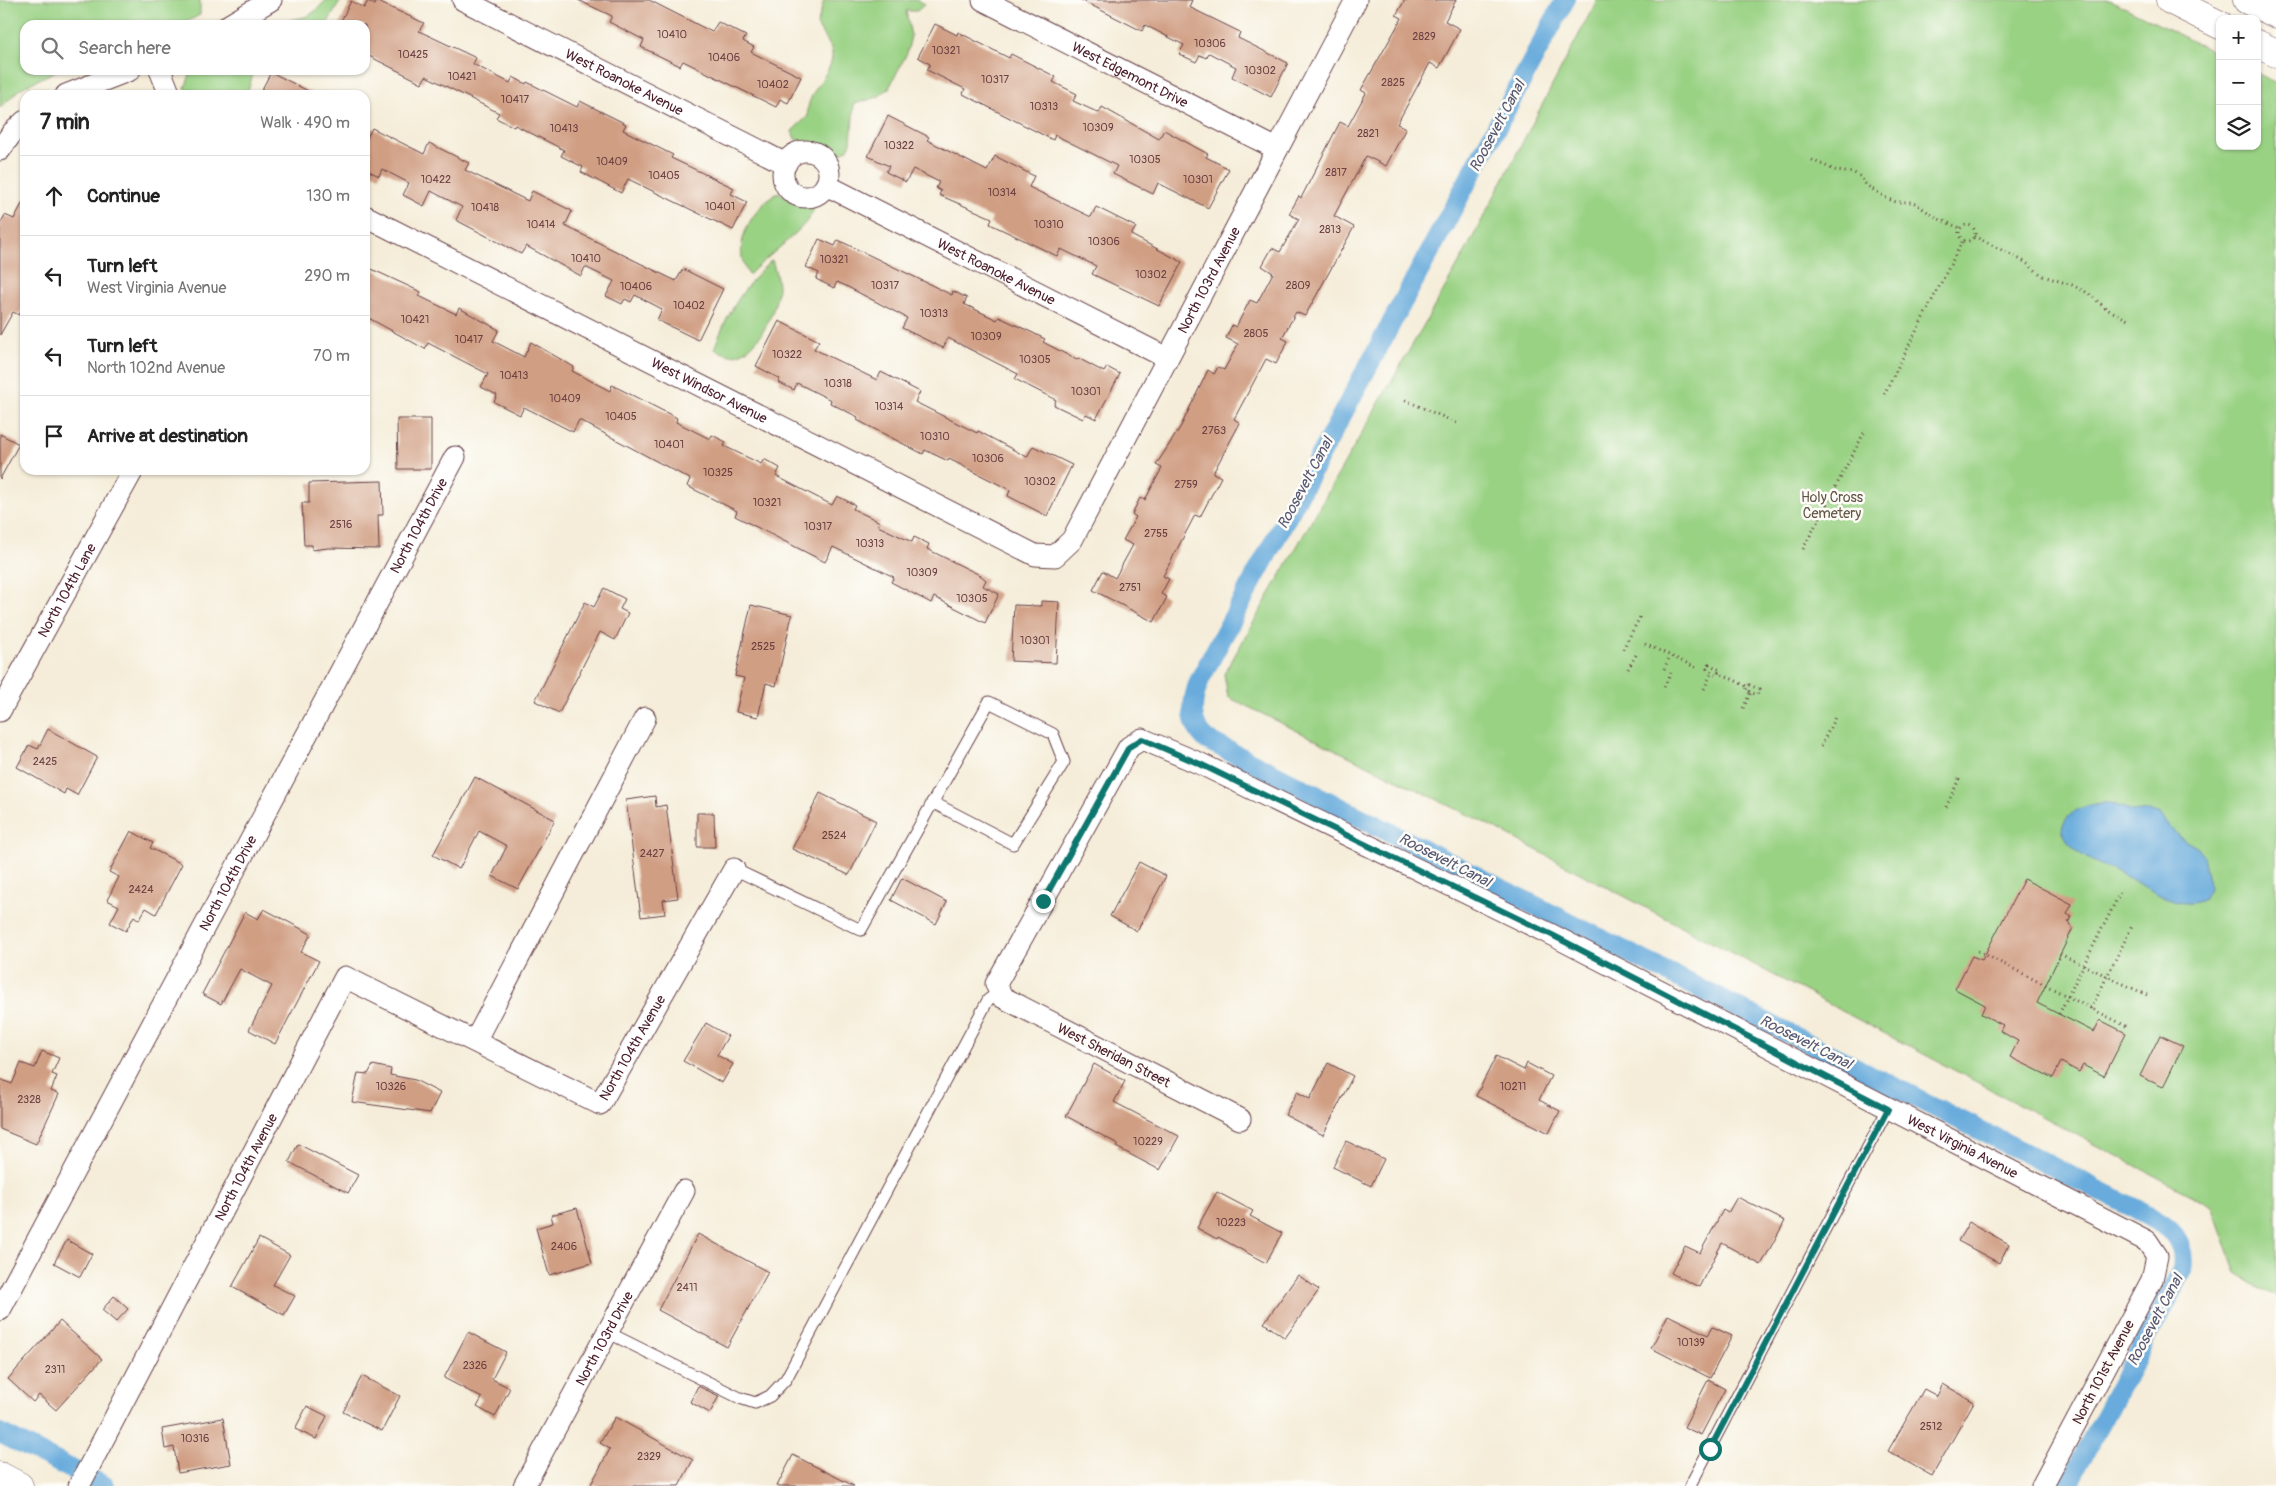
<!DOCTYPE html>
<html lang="en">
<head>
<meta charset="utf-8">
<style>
  body { margin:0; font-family:Pangolin,sans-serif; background:#f6f6f6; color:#222 }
  .controls { position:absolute; right:15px; top:15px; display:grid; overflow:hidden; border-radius:10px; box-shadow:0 1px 4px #0004 }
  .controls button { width:45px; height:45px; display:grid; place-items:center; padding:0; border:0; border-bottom:1px solid #e0e0e0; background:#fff; color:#222; font:25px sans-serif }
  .stop { position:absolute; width:15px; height:15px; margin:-11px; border:4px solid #0f766e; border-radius:50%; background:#fff }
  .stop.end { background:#0f766e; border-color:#fff; box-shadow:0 1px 5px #0008 }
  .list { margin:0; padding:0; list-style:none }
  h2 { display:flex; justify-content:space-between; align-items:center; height:65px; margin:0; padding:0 20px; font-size:21px }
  h2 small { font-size:16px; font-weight:400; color:#767676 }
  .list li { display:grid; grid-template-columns:32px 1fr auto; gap:15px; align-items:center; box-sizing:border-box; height:80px; padding:0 20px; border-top:1px solid #e0e0e0 }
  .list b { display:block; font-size:19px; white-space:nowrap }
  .list p { margin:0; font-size:16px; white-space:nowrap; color:#767676 }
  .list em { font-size:16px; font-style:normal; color:#767676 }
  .icon { flex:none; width:28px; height:28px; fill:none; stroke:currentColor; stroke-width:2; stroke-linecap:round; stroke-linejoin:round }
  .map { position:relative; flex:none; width:2276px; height:1486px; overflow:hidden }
  .search { position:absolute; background:#fff; box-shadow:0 1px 4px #0004; left:20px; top:20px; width:350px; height:55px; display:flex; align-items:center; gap:12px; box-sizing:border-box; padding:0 18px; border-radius:15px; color:#767676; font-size:19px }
  .panel { position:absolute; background:#fff; box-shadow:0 1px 4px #0004; left:20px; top:90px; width:350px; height:385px; border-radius:15px }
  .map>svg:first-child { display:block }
  .green { fill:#9ad284; stroke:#727858 }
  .water { fill:#67abdc; stroke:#586584 }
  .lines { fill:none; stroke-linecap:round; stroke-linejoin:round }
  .canal { stroke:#67abdc; stroke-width:20 }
  .building { fill:#d09e83 }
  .service-casing { stroke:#643e45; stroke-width:13 }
  .minor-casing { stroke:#643e45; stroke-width:23 }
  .tertiary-casing { stroke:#643e45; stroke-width:29 }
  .secondary-casing { stroke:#643e45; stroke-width:29 }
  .path { stroke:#643e45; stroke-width:3; stroke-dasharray:1 4; stroke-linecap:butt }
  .service { stroke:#fff; stroke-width:11 }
  .minor { stroke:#fff; stroke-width:21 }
  .tertiary { stroke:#fff; stroke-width:28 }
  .secondary { stroke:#fff; stroke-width:28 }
  .route { stroke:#0f766e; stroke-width:6 }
  .labels { text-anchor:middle; stroke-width:5; stroke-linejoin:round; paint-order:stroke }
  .number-label { font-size:11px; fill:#6c3f41 }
  .street-label { font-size:14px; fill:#4a1f2b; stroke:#fdfcf7 }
  .park-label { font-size:14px; fill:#625546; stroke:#fdfcf7 }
  .water-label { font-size:15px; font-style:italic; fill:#565772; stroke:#fdfcf7 }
</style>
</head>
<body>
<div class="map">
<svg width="2276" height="1486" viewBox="0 0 2276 1486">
  <rect width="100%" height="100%" fill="#fdfcf7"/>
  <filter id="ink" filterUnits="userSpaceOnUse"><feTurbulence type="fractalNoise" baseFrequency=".02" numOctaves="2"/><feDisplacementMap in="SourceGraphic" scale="10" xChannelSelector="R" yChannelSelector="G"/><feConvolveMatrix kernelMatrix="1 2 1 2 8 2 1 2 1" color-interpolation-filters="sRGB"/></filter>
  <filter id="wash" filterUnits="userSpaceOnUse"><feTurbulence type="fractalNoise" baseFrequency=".0096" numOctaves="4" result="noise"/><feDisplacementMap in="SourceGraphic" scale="20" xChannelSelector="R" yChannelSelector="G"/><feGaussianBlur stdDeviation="1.12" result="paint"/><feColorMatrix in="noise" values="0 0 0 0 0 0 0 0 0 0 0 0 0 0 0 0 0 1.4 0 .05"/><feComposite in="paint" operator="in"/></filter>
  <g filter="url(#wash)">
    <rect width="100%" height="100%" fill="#f5edd9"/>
    <path class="green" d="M0,0H200V15L180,25H25V70H58L21,88L0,108Z
      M326,0H341L327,24L282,25C290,19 294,19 304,17C313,15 320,6 326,0Z
      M824,0H916L925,4L917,11H906L911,36L907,53L889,88L878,97L854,104L851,143L847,150L835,156C822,141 811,145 795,139L792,131L808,116C804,93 835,72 832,53C831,43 821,34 817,25Z
      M1597,0H2110L2220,55V146H2257V73L2276,83V1297L2236,1273L2212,1206L1487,824L1228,697L1224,674L1462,258Z
      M201,70H254L247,95H192L185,88L191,72Z
      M779,192L796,205L814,208C810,227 764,258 749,275C729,246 752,208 779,192Z
      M772,260C774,268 778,277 778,286C778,307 758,355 732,355C727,355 719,351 714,349C727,314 744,285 772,260Z"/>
    <path class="water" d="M2110,803L2133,811L2152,812L2161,815L2178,836L2198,848L2204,856L2208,875L2209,888L2205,899C2179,913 2149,888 2127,877C2104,865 2069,857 2062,828C2067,809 2093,802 2110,803Z"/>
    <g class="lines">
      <path class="canal" d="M1565,0L1200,679C1191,702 1188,723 1207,740L2142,1212C2168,1227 2187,1237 2182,1271L2067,1486
        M0,1433L105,1486"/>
    </g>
    <g id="blocks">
      <path class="building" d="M578,0H649L712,32L718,22L746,36L743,41L754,47L751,52L801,77L788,103L780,99L776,107L683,61L680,66L641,47L644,40L609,22L612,16Z
        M1081,0H1192L1189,7L1240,32L1238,38L1288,63L1271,97L1232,77L1236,67L1209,53L1206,58L1200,55L1196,62L1179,54L1184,45L1145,25L1142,31Z
        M1405,0H1456L1445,21L1460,29L1439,68L1430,63L1397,124L1406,128L1386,166L1366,156L1334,216L1354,227L1305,316L1296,312L1282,338L1288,341L1276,364L1266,359L1234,419L1240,423L1213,473L1221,477L1200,517L1195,515L1163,576L1169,579L1161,594L1167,597L1154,622L1093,590L1103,571L1115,578L1133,545L1123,540L1136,517L1132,514L1140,498L1145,500L1162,468L1156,465L1181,426L1208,370L1214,374L1218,367L1224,370L1238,344L1226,338L1232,325L1236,327L1250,300L1257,303L1273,273L1262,266L1272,248L1280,252L1299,219L1289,214L1299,196L1301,198L1340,122L1348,126L1366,93L1361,90L1402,18L1396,15Z
        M351,1L364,8L368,1L375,5L376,1L424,23L419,31L476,58L473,64L510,83L513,77L526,84L527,82L577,107L580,101L626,124L623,130L673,155L671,158L734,188L731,194L747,202L733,230L628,179L621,193L581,172L583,167L561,156L564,150L515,125L514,127L496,118L499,113L426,76L422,83L365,54V25H339Z
        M935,24L957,35L958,32L1009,58L1011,54L1056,77L1053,82L1077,94L1073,101L1099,113L1102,107L1159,139L1164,130L1208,154L1206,157L1229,169L1208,208L1158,183L1153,194L1113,174L1117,166L1055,135L1053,140L963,94L965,89L927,70L930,64L918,57Z
        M271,72L316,95H259Z
        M888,116L929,137L927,140L987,171L995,156L1034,176L1029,187L1091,217L1096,207L1136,227L1131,235L1182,262L1159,306L1092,274L1096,266L1061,249L1057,256L990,224L992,218L939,195L941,191L936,188L939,182L913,169L906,182L886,172L889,166L868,156Z
        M372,128L424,154L429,143L469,163L465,170L528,201L532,191L572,211L565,226L676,281L683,269L723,289L698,340L657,320L662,309L635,295L631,302L625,299L622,304L606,296L614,281L585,267L581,276L526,246L521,254L456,220L462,207L431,191L424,206L403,195L409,183L382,169L379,176L365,169V142Z
        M25,198V304L19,315L13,312L0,335V224L5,215L14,219Z
        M819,239L835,246L838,240L952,295L953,291L967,298L964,304L997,320L999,317L1033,333L1045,339L1043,342L1077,360L1078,358L1104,372L1107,367L1120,374L1096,419L1086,414L1083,419L1054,405L1056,400L1015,379L1018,374L948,338L943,348L902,328L907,318L846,286L837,282L834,288L816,279L819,273L806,267Z
        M365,266L421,292L419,296L456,314L459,308L499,330L493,341L524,357L531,342L574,367L572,371L610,391L612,385L677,418L676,422L710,439L712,435L726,442L724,446L761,464L764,459L780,468L776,476L832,505L837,496L855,505L853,509L880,522L878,526L912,542L914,537L929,544L927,549L980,575L986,580L983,586L999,594L985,623L934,597L931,603L891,582L894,577L833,547L825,562L735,516L737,511L687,486L690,479L579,420L573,432L524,407L520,415L494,402L497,395L481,387L488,374L428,343L425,349L365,316Z
        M779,321L819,341L814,349L877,380L881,372L920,392L915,402L977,433L978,431L1027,457L1033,446L1072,465L1047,516L1008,496L1010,490L949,459L948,461L925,450L923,454L857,420L858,417L830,403L831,400L797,383L794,390L778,382L780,379L756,366Z
        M397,419H431V469H398Z
        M0,434L19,444L0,479Z
        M382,481L383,515H378L379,549L328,548L312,550V545H304L302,503H309V483Z
        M604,588L625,599L620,609L628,613L615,640L600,632L559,713L535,701L585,602L594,607Z
        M1041,601L1059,602L1056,663L1011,661L1014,605L1041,606Z
        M751,605L792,615L776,686L766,683L758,717L736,712L744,678L735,676Z
        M48,729L97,757L77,795L66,789L64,794L17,767L29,745L38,749Z
        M475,777L555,820L518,889L492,876L507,846L479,831L459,869L433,855Z
        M820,793L876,821L849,875L792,849Z
        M655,796L656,807L666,805L678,898L663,900L665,914L641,917L626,800Z
        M697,813H714L715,847H697Z
        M131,831L153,843L150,848L182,864L156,914L146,908L139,920L134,916L126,931L110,923L119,906L107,900L119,877L109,872Z
        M1139,862L1166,876L1137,931L1110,916Z
        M902,878L947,902L936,924L891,900Z
        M2024,879L2072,904L2067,914L2071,917L2068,923L2073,928L2037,1003L2094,1032L2100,1020L2126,1033L2104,1076L2083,1065L2079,1072L2061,1062L2053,1078L2010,1057L2018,1041L2000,1031L2003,1025L1981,1014L1985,1005L1955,989L1972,956L1982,960Z
        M264,909L311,934L301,952L319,961L275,1044L249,1030L272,986L240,969L221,1004L202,994L245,912L258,919Z
        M706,1023L728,1036L717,1055L733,1064L722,1083L683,1061Z
        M2160,1035L2183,1046L2163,1087L2140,1076Z
        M42,1051L59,1058L52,1074L57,1076L51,1091L59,1094L36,1144L0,1129V1079L12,1084L21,1063L35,1068Z
        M1496,1056L1524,1070L1527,1063L1551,1076L1539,1100L1560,1111L1549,1133L1476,1096Z
        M1328,1063L1353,1076L1323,1135L1285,1115L1297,1092L1310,1099Z
        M1094,1064L1125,1081L1114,1102L1179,1136L1160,1170L1116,1147L1118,1144L1066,1116Z
        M373,1065L391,1069L390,1075L415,1080L440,1093L430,1113L352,1102L358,1073L368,1074Z
        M1346,1141L1384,1159L1371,1186L1333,1167Z
        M298,1144L358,1175L348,1193L289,1162Z
        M1217,1192L1253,1211L1250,1216L1282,1233L1266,1263L1218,1237L1217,1239L1197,1228Z
        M1737,1197L1785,1221L1761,1265L1722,1243L1699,1287L1671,1273L1685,1246L1700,1253L1723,1210L1728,1213Z
        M577,1208L592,1263L549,1275L536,1228L553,1223L551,1215Z
        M1969,1222L2009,1244L1999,1263L1958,1241Z
        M698,1234L768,1272L727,1347L658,1310Z
        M259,1238L290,1255L273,1285L295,1296L284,1315L232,1287Z
        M67,1240L92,1254L80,1277L54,1263Z
        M1298,1275L1319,1290L1285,1338L1264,1323Z
        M114,1296L128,1309L116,1322L102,1310Z
        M1668,1315L1708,1335L1713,1327L1732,1336L1710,1378L1651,1348Z
        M60,1321L102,1359L56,1410L39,1395L33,1402L8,1379Z
        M468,1332L506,1352L492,1379L510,1388L495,1417L477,1407L482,1398L444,1378Z
        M362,1376L400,1396L382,1431L343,1412Z
        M1708,1380L1725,1389L1701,1435L1684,1427Z
        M1943,1384L1974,1402L1932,1476L1888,1451L1924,1389L1937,1396Z
        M698,1386L719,1396L710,1413L690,1402Z
        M307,1406L327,1416L316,1439L295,1429Z
        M615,1417L693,1460L679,1486H590L610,1449L600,1443Z
        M223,1418L231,1464L178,1473L174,1447L165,1449L162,1429Z
        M793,1455L854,1486H777Z"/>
    </g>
  </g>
  <g filter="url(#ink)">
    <use href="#blocks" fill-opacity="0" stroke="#643e45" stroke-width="1"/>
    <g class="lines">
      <defs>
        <path id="service" d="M734,869L861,930L989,702L1053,734L1064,762L1013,844L932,802
          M607,1332L740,1398L755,1403L770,1396L786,1379L988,1000L999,992
          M1690,1486L1888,1109"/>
        <g id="minor">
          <path id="s1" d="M463,0L786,164"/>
          <path id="s2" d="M983,0L1277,149"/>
          <path d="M229,25L271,0"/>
          <path d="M160,70L170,95"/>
          <path d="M66,95L130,70"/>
          <path d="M0,150L12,133L25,121"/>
          <circle cx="806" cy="174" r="23"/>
          <path id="s3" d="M826,185L1167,358"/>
          <path id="s4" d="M365,216L1035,555L1055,556L1072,540L1356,0"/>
          <path id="s5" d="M0,711L133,470"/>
          <path d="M475,1041L645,718"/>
          <path id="s6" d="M1240,1119L1002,997L996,984L1129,747L1142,739L1201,764L1552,935L2147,1241L2157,1256L2152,1280L2042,1486"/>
          <path id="s7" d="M0,1310L455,457"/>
          <path id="s8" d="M79,1486L345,977L600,1104L734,869"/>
          <path id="s9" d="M524,1486L684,1191"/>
        </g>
        <path id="tertiary" d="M0,1476L19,1486"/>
        <path id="secondary" d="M2170,0L2220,25
          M2247,0L2276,14
          M2257,44L2276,53"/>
      </defs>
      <use href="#service" class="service-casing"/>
      <use href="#minor" class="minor-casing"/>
      <use href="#tertiary" class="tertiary-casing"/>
      <use href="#secondary" class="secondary-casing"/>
      <path class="path" d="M1812,160L1837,171L1854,173L1861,177L1866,185L1888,199L1896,202H1913L1937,218L1960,228
        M1959 233a8 8 0 1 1 16 0a8 8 0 1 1-16 0Z
        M1974,236L2025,262L2043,276L2072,285L2088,293L2107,309L2128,320
        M1884,394L1963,240
        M1405,400L1459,424
        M1803,549L1865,431
        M1645,644L1697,668
        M1623,649L1640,617
        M1709,664L1720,670L1717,675L1707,669Z
        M1628,669L1636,655
        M1664,669L1670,656
        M1718,672L1748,687
        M1749,685L1759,689L1757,695L1746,690Z
        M1664,687L1671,673
        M1704,689L1712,672
        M1743,708L1751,692
        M1821,746L1836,715
        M1946,807L1960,777
        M1978,951L2126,1026
        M2060,954L2149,996
        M2091,1009L2133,924
        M2059,1014L2120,893"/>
      <use href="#service" class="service"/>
      <use href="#minor" class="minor"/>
      <use href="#tertiary" class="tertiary"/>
      <use href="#secondary" class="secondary"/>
    </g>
  </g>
  <g class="lines" filter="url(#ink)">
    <path class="route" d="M1043,901L1129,747L1142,739L1200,764L1552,935L1888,1109L1710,1449"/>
  </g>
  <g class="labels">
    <g class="number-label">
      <text x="672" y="38">10410</text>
      <text x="1424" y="40">2829</text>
      <text x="1210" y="47">10306</text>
      <text x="946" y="54">10321</text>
      <text x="413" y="58">10425</text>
      <text x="724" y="61">10406</text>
      <text x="1260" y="74">10302</text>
      <text x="462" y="80">10421</text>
      <text x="995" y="83">10317</text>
      <text x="1393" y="86">2825</text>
      <text x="773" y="88">10402</text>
      <text x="515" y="103">10417</text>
      <text x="1044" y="110">10313</text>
      <text x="1098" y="131">10309</text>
      <text x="564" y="132">10413</text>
      <text x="1368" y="137">2821</text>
      <text x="899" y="149">10322</text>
      <text x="1145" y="163">10305</text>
      <text x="612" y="165">10409</text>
      <text x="1336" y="176">2817</text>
      <text x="664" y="179">10405</text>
      <text x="436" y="183">10422</text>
      <text x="1198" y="183">10301</text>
      <text x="1002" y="196">10314</text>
      <text x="720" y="210">10401</text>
      <text x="485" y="211">10418</text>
      <text x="541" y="228">10414</text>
      <text x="1049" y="228">10310</text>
      <text x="1330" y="233">2813</text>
      <text x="1104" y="245">10306</text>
      <text x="586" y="262">10410</text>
      <text x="834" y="263">10321</text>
      <text x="1151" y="278">10302</text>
      <text x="885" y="289">10317</text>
      <text x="1298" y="289">2809</text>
      <text x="636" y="290">10406</text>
      <text x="689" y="309">10402</text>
      <text x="934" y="317">10313</text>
      <text x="415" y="323">10421</text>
      <text x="1256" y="337">2805</text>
      <text x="986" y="340">10309</text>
      <text x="469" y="343">10417</text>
      <text x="787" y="358">10322</text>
      <text x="1035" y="363">10305</text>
      <text x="514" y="379">10413</text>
      <text x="838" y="387">10318</text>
      <text x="1086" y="395">10301</text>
      <text x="565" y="402">10409</text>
      <text x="889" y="410">10314</text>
      <text x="621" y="420">10405</text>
      <text x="1214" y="434">2763</text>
      <text x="935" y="440">10310</text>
      <text x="669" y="448">10401</text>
      <text x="988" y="462">10306</text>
      <text x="718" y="476">10325</text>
      <text x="1040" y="485">10302</text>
      <text x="1186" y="488">2759</text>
      <text x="767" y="506">10321</text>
      <text x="341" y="528">2516</text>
      <text x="818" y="530">10317</text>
      <text x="1156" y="537">2755</text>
      <text x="870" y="547">10313</text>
      <text x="922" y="576">10309</text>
      <text x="1130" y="591">2751</text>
      <text x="972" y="602">10305</text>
      <text x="1035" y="644">10301</text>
      <text x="763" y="650">2525</text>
      <text x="45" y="765">2425</text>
      <text x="834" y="839">2524</text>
      <text x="652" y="857">2427</text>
      <text x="141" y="893">2424</text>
      <text x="391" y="1090">10326</text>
      <text x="1513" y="1090">10211</text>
      <text x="29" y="1103">2328</text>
      <text x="1148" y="1145">10229</text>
      <text x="1231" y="1226">10223</text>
      <text x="564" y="1250">2406</text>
      <text x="687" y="1291">2411</text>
      <text x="1691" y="1346">10139</text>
      <text x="475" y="1369">2326</text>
      <text x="55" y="1373">2311</text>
      <text x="1931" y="1430">2512</text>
      <text x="195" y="1442">10316</text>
      <text x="649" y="1460">2329</text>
    </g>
    <g class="street-label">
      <text dy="5" stroke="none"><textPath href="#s2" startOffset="165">West Edgemont Drive</textPath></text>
      <text dy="5" stroke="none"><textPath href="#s1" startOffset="181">West Roanoke Avenue</textPath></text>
      <text dy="5" stroke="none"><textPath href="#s3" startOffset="191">West Roanoke Avenue</textPath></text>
      <text dy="5" stroke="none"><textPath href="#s4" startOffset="1088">North 103rd Avenue</textPath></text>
      <text dy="5" stroke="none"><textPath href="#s4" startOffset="386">West Windsor Avenue</textPath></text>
      <text dy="5" stroke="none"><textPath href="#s7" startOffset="889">North 104th Drive</textPath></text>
      <text dy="5" stroke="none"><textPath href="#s5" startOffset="138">North 104th Lane</textPath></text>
      <text dy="5" stroke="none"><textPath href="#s7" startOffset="484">North 104th Drive</textPath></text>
      <text dy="5" stroke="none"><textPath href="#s8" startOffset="924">North 104th Avenue</textPath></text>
      <text transform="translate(1114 1055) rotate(27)" y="5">West Sheridan Street</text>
      <text dy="5" stroke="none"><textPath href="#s6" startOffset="1485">West Virginia Avenue</textPath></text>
      <text dy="5" stroke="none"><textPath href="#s8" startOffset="360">North 104th Avenue</textPath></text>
      <text dy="5" stroke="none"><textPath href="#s9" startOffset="168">North 103rd Drive</textPath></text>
      <text transform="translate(2103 1372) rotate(-62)" y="5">North 101st Avenue</text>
    </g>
    <g class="park-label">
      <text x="1832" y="502">Holy Cross<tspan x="1832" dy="16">Cemetery</tspan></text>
    </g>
    <g class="water-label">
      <text transform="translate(1497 126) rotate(-62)" y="5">Roosevelt Canal</text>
      <text transform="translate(1305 483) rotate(-62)" y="5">Roosevelt Canal</text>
      <text transform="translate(1445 860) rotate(27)" y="5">Roosevelt Canal</text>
      <text transform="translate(1806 1042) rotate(27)" y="5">Roosevelt Canal</text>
      <text transform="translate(2155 1320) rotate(-62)" y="5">Roosevelt Canal</text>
    </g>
  </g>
</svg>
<div class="controls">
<button>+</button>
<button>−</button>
<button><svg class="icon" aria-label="layers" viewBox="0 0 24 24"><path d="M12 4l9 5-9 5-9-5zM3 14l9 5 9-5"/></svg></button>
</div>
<div class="stop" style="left:1710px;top:1449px"></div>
<div class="stop end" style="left:1043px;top:901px"></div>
<div class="search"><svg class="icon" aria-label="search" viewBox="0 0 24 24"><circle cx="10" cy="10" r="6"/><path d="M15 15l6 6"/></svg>Search here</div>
<section class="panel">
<h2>7 min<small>Walk · 490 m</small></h2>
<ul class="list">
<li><svg class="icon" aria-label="ahead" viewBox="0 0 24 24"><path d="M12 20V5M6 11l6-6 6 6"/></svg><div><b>Continue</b></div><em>130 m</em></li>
<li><svg class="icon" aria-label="left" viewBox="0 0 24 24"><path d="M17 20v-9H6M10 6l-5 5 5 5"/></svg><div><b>Turn left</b><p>West Virginia Avenue</p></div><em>290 m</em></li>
<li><svg class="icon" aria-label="left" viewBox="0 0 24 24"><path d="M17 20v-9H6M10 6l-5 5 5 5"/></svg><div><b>Turn left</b><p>North 102nd Avenue</p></div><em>70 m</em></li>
<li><svg class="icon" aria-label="arrive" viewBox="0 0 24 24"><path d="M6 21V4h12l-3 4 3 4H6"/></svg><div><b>Arrive at destination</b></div></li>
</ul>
</section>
</div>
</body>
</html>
